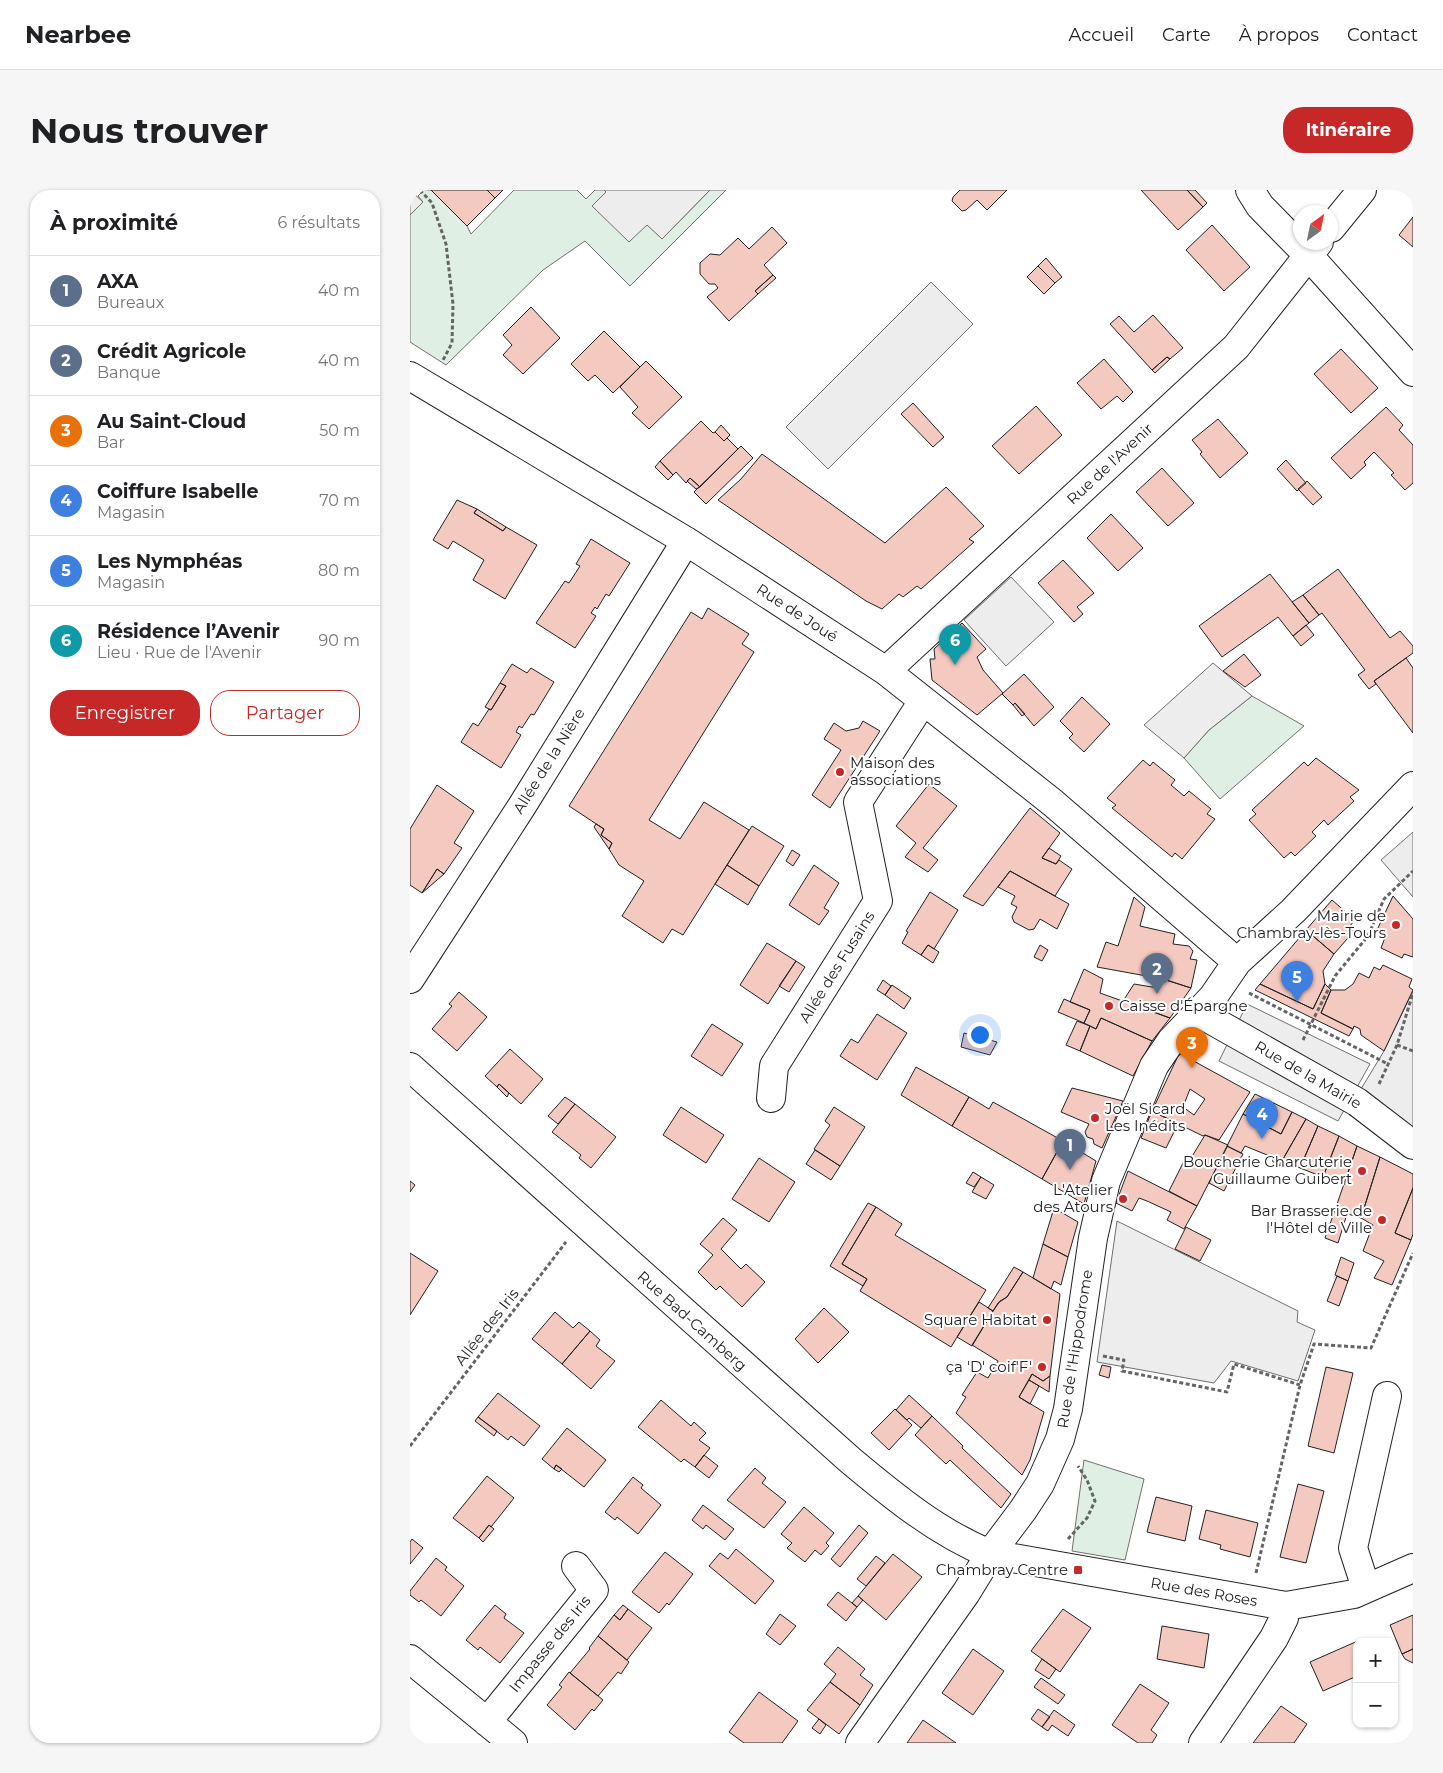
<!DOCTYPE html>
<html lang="fr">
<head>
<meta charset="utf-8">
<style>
  body { margin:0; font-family:Montserrat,sans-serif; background:#f6f6f6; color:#202124 }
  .controls { position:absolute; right:15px; bottom:15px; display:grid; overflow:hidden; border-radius:10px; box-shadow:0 1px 4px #0004 }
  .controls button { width:45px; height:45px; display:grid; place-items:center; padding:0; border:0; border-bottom:1px solid #e0e0e0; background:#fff; color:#202124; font:25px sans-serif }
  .compass { position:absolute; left:883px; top:15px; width:45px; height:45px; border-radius:50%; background:#fff; box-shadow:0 1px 4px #0004; rotate:33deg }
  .you { position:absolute; left:569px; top:844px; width:18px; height:18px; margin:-12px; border:4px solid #fff; border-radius:50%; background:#1a73e8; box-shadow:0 0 0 8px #1a73e833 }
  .badge { display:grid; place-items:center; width:32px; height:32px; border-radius:50%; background:#c62828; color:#fff; font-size:16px; font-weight:700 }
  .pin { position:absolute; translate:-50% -41px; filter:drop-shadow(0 1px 2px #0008) }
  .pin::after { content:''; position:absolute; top:26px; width:18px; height:15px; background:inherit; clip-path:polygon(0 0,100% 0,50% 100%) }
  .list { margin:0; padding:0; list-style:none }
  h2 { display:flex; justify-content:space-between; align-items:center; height:65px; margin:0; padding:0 20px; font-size:21px }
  h2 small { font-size:16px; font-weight:400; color:#757577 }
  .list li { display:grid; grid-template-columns:32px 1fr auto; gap:15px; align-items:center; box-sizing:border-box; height:70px; padding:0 20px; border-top:1px solid #e0e0e0 }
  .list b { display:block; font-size:19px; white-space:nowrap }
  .list p { margin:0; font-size:16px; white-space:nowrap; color:#757577 }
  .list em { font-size:16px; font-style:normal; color:#757577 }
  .actions { display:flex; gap:10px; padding:15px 20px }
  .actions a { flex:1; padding:11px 0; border:1px solid #c62828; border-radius:20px; text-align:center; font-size:18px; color:#c62828 }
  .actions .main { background:#c62828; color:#fff }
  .map { position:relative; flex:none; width:1003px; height:1553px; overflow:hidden; border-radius:20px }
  header { display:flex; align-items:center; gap:30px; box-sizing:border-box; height:70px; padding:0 25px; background:#fff; border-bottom:1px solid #e0e0e0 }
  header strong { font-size:24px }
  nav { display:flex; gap:28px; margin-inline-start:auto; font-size:18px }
  .intro { display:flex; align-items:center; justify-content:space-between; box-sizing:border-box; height:120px; padding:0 30px }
  h1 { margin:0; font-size:35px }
  .button { padding:12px 22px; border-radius:20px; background:#c62828; color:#fff; font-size:18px; font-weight:700 }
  main { display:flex; gap:30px; padding:0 30px }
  aside { flex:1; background:#fff; border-radius:20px; box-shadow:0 1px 4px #0004 }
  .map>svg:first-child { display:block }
  .green { fill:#e0efe3; stroke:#6f6f6f }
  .parking { fill:#ededed; stroke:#6f6f6f }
  .building { fill:#f3c9c0; stroke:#222; fill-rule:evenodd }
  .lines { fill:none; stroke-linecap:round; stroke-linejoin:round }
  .minor-casing { stroke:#222; stroke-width:30 }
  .path { stroke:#646464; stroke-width:3; stroke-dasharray:4 2.5; stroke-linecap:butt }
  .minor { stroke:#fff; stroke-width:28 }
  .poi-dot { fill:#c62828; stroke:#fff; stroke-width:2 }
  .labels { text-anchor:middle; stroke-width:4; stroke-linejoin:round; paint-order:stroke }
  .street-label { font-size:15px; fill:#222; stroke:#fff }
  .poi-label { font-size:15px; fill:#222; stroke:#fff; text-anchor:end }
</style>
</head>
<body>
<header>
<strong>Nearbee</strong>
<nav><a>Accueil</a><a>Carte</a><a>À propos</a><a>Contact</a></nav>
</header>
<div class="intro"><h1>Nous trouver</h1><a class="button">Itinéraire</a></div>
<main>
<aside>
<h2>À proximité<small>6 résultats</small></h2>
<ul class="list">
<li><span class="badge" style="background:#5c6f8a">1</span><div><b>AXA</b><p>Bureaux</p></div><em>40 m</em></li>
<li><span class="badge" style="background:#5c6f8a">2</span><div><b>Crédit Agricole</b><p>Banque</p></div><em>40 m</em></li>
<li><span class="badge" style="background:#e8710a">3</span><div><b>Au Saint-Cloud</b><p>Bar</p></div><em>50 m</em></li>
<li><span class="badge" style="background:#3f7fe0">4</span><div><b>Coiffure Isabelle</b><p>Magasin</p></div><em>70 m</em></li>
<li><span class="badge" style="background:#3f7fe0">5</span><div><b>Les Nymphéas</b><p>Magasin</p></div><em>80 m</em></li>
<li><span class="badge" style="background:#0f9aa8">6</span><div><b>Résidence l’Avenir</b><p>Lieu · Rue de l'Avenir</p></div><em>90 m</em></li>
</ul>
<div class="actions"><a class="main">Enregistrer</a><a>Partager</a></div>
</aside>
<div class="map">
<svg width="1003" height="1553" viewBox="0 0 1003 1553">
  <rect width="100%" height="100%" fill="#fff"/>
  <path class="green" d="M14,0H21L57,36L61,44L104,0H167L176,9L185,0H194L196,2L183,16L237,34L252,49L300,0H316L220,96L175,51L133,80L36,175L0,152V25L13,12L8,6Z
    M842,506L894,536L810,609L774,568L799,540Z
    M674,1270L734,1289L715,1370L662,1361Z"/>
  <path class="parking" d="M0,0L13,12L0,25Z
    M194,0H300L252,49L237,35L219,52L182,16L196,2Z
    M521,92L563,134L418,279L376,237Z
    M601,387L644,432L596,476L554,430Z
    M803,473L842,506L799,540L774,568L734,535Z
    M1003,642V707L971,670Z
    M1003,801V948L948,904L974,861Z
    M837,814L960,874L928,931L809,871Z
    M707,1031L888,1121L887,1132L905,1140L888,1191L821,1171L804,1193L687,1172Z"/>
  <path class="building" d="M21,0H77L85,8L57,36Z
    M77,0H93L85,8Z
    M550,0H597L577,20L567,10L556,20L552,21L542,11L543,7Z
    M731,0H777L793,17L768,40Z
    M777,0H785L797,13L793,17Z
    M1003,27V57L989,45Z
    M802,35L840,77L814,101L776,60Z
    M362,37L377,53L354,75L363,85L345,101L348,104L319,131L297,107L308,98L305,94H299L290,84V73L300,64L310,65L328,48L339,59Z
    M636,68L652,87L645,93L628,76Z
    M628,76L645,93L634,104L617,87Z
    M363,85L366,88L348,104L345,101Z
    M121,117L150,148L113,184L93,165L102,155L93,145Z
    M743,125L773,158L760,169L757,167L742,180L700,134L709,126L724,142Z
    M194,141L230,177L203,203L185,185L178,191L161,174Z
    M931,159L968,198L941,223L904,184Z
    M757,167L760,169L745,183L742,180Z
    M694,169L723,202L713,212L707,206L691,219L667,193Z
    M236,171L272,207L239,239L222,223L228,217L210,197Z
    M503,213L534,247L523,257L491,224Z
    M626,216L652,245L609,284L582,256Z
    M976,217L993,235L989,240L1003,255V293L995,300L981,285L984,283L964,262L954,272L956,275L941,289L921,268Z
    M808,229L838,263L810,288L790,264L792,262L782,250Z
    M291,231L303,243L305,242L314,251L317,248L328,259L290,297L280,288L276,293L266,282L263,285L250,271Z
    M311,235L320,245L314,251L305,242Z
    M331,256L343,268L296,314L284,302Z
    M352,264L475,353L536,297L574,336L559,349L564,352L511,399L507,396L493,407L489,404L472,419L456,411L308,310L331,289Z
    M876,270L896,293L887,301L867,279Z
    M250,271L263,285L258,290L245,277Z
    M752,278L784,313L758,336L726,302Z
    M280,288L290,297L286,299L277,291Z
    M897,291L912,307L903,315L888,299Z
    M47,310L67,319L64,323L93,341L96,337L127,355L95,409L63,390L74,370L43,351L38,359L23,350Z
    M67,319L96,337L93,341L64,323Z
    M701,324L733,358L708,381L677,348Z
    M181,349L220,373L199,406L196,404L187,419L185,417L181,423L186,426L165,458L126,433L155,391L159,393L170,376L166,374Z
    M653,370L684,403L667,417L673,424L664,432L628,393Z
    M928,379L980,448L990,441L1003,456V463L964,491L966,494L959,499L948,485L955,480L912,423L909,425L893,405Z
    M860,384L899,433L883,446L868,427L812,467L789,436Z
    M893,405L909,425L899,433L882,412Z
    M298,418L339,444L332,454L344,462L239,630L270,649L294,612L339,640L273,745L262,739L253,753L212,726L234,691L209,675L199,659L202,653L191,645L194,639L159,616L281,422L292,429Z
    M552,433L576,459L567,467L573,480L593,503L567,525L522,490L520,469H525L524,459Z
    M896,435L904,445L891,456L883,446Z
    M834,464L851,485L835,497L813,481Z
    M996,468L1003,478V543L964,491Z
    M102,474L117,483L121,478L144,492L124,525L121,524L112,538L109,536L106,542L111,545L91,578L51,552L63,533L68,536L79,519L81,520L96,496L90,493Z
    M614,484L644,517L624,536L605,513L603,515L592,504Z
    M90,493L96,496L81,520L75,517Z
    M672,507L700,534L674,562L659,548L663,544L650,531Z
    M605,513L615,524L612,526L603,515Z
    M453,531L470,541L420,618L402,605L431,560L414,549L424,533L436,541L449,538Z
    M906,568L949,600L940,607L944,611L918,635L914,630L902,642L906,646L885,666L881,662L874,668L839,630L846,624L842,620L894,572L898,576Z
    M733,570L740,576L743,572L765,590L761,595L774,606L779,601L801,619L797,624L805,629L772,669L765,663L762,667L702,618L706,615L697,608Z
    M519,594L547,616L513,658L528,670L518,682L495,667L506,653L486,636Z
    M27,595L64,621L44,653L52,658L34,684L27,679L12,703L0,695V639Z
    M620,618L650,643L632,668L646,674L649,670L662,679L645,706L600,681L573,716L553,706Z
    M186,634L194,639L191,645L202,653L199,659L184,637Z
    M342,636L374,656L349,696L317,675Z
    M639,658L651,666L646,674L632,668Z
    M382,660L390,665L383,676L376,671Z
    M317,675L349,696L338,715L305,694Z
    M404,675L429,693L414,718L419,721L409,735L379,715Z
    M27,679L34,684L12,703Z
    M600,681L659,714L647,739L630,729L624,739L619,740L604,732L602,727L607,717L601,714L605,706L588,697Z
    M520,702L548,720L524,759L518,755L511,765L492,753L498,742L496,741Z
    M983,706L1003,729V767L994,764L992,768L971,758L976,745L967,740Z
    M724,707L735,717L730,736L765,744L763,754L779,756L783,761L780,769L787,770L781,798L753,789L687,777L696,752L708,756Z
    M922,710L945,730L939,737L944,741L924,764L896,740Z
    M896,740L924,764L913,781L915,794L903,819L850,794Z
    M357,753L386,771L358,814L330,795Z
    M518,755L529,762L523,773L511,765Z
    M630,755L638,760L632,771L624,767Z
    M386,771L395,777L379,802L369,796Z
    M973,775L1002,789L999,797L1003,800L974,861L951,845L950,839L944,836L943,839L911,823L921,800H935L943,794L949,783L959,788L964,777L970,780Z
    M674,779L693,789L690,803L760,828L742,851L691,828L686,839L674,833L680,820L660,812Z
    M753,789L781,798L760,828L713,811L724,794L748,798Z
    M473,790L481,796L475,805L467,800Z
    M850,794L903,819L915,794L921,800L911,823L943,839L939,846L845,800Z
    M482,795L501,808L494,819L475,805Z
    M49,802L77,827L47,861L22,839L42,816L39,814Z
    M654,809L680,820L674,833L648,822Z
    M467,824L497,843L467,890L430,866L441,849L448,853Z
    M691,828L742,851L723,886L670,861L680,836L686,839Z
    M667,831L680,836L670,861L656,855Z
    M302,834L333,854L312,886L281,866Z
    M554,843L587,852L580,865L551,857Z
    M100,859L133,889L111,914L89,894L87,897L75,886Z
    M771,864L840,902L809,950L795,945L793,946L742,921L768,866ZM780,899L795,909L784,925L773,917Z
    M506,877L559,907L542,936L491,905Z
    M89,894L99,903L97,907L87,897Z
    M662,898L713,911L692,958L684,954L683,949L677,947L675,942L679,934L651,922Z
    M845,904L882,922L871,944L833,924Z
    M155,907L165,914L148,934L138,926Z
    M559,907L579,919L583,912L653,951L632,989L542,936Z
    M165,914L206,947L181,978L169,968L171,965L142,942Z
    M271,917L314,945L296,973L253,945Z
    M424,917L455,937L430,976L404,959L420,935L415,931Z
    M742,921L768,934L756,958L731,948Z
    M882,922L896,929L869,976L863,972L862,967L835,956L831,963L817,956L833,924L871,944Z
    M896,929L908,936L890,978L878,973L869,976Z
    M908,936L929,946L913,987L890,978Z
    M795,945L818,955L787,1016L759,1001L774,971L778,973Z
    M929,946L947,956L934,995L913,987Z
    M653,951L686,971L674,1014L632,989Z
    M817,956L833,964L814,1001L799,993Z
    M947,956L970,967L951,1028L925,1020Z
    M405,960L430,976L421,990L396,974Z
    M970,967L1003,984V998L985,1043L1001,1050L982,1095L964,1088L974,1071L953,1061L963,1035L951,1028Z
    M349,968L385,992L359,1032L322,1009Z
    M718,981L787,1016L774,1039L757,1030L761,1022L737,1011L729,1008L722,1021L706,1013Z
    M563,982L571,987L564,997L556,993Z
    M571,987L584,995L576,1009L562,1002Z
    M0,991L5,995L0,1002Z
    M1003,998V1044L1001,1050L985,1043Z
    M458,1013L466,1017L432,1074L457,1089L453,1096L420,1076Z
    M466,1017L492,1034L485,1045L576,1100L541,1157L450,1101L457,1089L432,1074Z
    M644,1018L668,1032L658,1067L633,1054Z
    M925,1020L937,1024L928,1053L915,1048Z
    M313,1028L327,1040L311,1059L331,1079L336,1074L355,1092L332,1117L310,1096L306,1100L288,1082L303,1065L290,1054Z
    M776,1037L801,1050L790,1071L765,1059Z
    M633,1054L658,1067L651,1095L644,1091L641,1099L623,1088Z
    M0,1063L28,1081L0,1125Z
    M931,1067L944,1073L938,1091L925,1085Z
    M604,1077L613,1082L597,1107L590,1111L583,1121L578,1118Z
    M613,1082L650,1104L640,1186L633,1191L622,1184L609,1207L634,1222L620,1270L612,1285L546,1223L556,1207L552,1205L567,1182L578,1188L588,1171L562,1155L588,1113L597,1107Z
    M927,1086L938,1091L929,1116L917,1111Z
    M569,1112L583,1121L562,1156L547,1147Z
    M414,1118L439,1142L408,1173L385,1149Z
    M145,1122L163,1138L169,1132L180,1141L152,1174L122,1149Z
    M180,1141L190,1150L186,1156L205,1171L181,1199L152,1174Z
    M692,1175L701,1177L699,1188L689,1185Z
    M916,1177L943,1183L924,1263L898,1256Z
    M622,1184L633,1191L640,1186L639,1202L619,1190Z
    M619,1190L629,1196L620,1214L609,1207Z
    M88,1203L130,1236L114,1256L101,1246L98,1250L68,1227Z
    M499,1205L522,1226L511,1238L499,1228L497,1230L486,1220Z
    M251,1210L281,1236L284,1232L296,1243L289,1250L300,1258L285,1277L274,1269L271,1272L228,1237Z
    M485,1219L502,1235L479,1260L461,1243Z
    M522,1226L553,1256L552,1258L601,1304L591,1318L540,1270L536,1274L505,1245Z
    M68,1227L87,1241L84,1246L65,1231Z
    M157,1238L196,1270L174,1297L146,1275L144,1279L132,1269Z
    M294,1265L308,1276L299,1288L285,1277Z
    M146,1275L152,1279L149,1282L144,1279Z
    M345,1278L356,1288L352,1293L376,1312L354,1338L317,1310Z
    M77,1286L104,1308L81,1337L79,1335L69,1348L43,1328Z
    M223,1287L233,1295L231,1298L251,1315L228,1344L207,1327L205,1330L195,1322Z
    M888,1294L914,1301L896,1373L870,1367Z
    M746,1307L782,1316L775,1351L737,1342Z
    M293,1315L324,1339L315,1350L296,1335L293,1339L282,1330Z
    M394,1317L424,1343L416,1353L419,1356L411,1365L405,1360L395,1372L377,1358L382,1353L371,1344Z
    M796,1320L848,1333L840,1367L810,1359L811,1355L789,1349Z
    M79,1335L84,1339L73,1352L69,1348Z
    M449,1335L458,1343L430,1377L421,1369Z
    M2,1349L13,1358L0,1374V1352Z
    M326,1359L364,1391L345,1414L299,1376L310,1363L318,1369Z
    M255,1362L283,1384L259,1415L257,1413L249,1423L222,1402Z
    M483,1364L512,1387L476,1430L448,1406Z
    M466,1366L475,1373L456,1396L447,1389Z
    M26,1368L37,1377L35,1380L54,1396L31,1426L11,1410L9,1412L0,1405V1401Z
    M428,1402L447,1417L436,1431L417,1415Z
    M448,1406L453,1410L447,1417L442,1413Z
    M85,1415L96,1424L94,1428L114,1443L90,1473L70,1457L68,1460L56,1450Z
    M213,1415L218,1419L210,1430L204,1425Z
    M218,1419L242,1438L217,1470L188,1446L204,1425L210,1430Z
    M653,1419L681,1438L650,1482L621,1461Z
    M370,1424L386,1436L370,1455L356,1444Z
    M1003,1425V1459L992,1464L980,1435Z
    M752,1436L799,1444L794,1478L747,1469Z
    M188,1446L219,1472L211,1484L208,1482L188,1506L160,1483L180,1459L179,1458Z
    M950,1450L951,1452H947V1486L913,1501L900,1472Z
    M428,1457L455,1479L450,1485L463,1495L450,1515L420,1492L426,1484L414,1474Z
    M563,1459L594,1481L563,1525L532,1503Z
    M1003,1459V1473L995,1469L992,1464Z
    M632,1469L646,1479L639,1489L625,1480Z
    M159,1482L193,1510L184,1521L182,1519L165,1540L137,1515L152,1497L149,1495Z
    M631,1488L655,1505L648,1514L624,1497Z
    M420,1492L450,1515L429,1544L397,1520Z
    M730,1494L759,1513L741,1540L747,1545L742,1553H728L702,1535Z
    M349,1502L388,1531L372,1553H334L319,1542Z
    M871,1516L897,1534L884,1553H843Z
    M628,1519L640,1527L632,1537L621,1529Z
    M644,1520L665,1535L658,1546L642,1535L638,1541L632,1537Z
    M409,1529L416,1535L410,1544L402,1538Z
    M513,1530L546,1553H497Z"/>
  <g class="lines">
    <defs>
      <path id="minor" d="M840,0L850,16L898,65L1003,182
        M921,38L952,0
        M0,186L276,351L476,481L643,613L827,772
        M476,481L826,157L909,52
        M0,789L112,616L276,351
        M789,823L947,912L1003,955
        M0,877L440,1270C483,1306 528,1343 580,1364L876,1416L944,1404L1003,1378
        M361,908L364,876L468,711L448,612L513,511
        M956,1398L943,1358L977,1206
        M0,1469L103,1553
        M77,1532L184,1400L166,1376
        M450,1553L556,1403L580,1364L613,1320L630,1294L650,1249L658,1219L683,1048L696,991L744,876L761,851L803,807L827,772L883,721L1003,596
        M793,1553L864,1448L874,1428L876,1416"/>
    </defs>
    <use href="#minor" class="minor-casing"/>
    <path class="path" d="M10,0L22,13L36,54L43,114L42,153L32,172
      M839,803L978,874
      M893,850L925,786L958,746L974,709L1003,681
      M987,855L1003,861
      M969,894L987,855L1003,803
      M693,1166L714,1170L712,1181L817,1202L824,1174L890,1195
      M0,1256L156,1052
      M658,1349L677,1328L685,1311L677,1290L668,1276
      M846,1383L890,1195L904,1154L961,1158L1003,1063"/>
    <use href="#minor" class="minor"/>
  </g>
  <g class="poi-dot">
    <circle cx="430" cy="582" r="5"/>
    <circle cx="986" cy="735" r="5"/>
    <circle cx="699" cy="816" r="5"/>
    <circle cx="685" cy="928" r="5"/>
    <circle cx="952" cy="981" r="5"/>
    <circle cx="713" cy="1009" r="5"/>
    <circle cx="972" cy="1030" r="5"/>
    <circle cx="637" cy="1130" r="5"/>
    <circle cx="632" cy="1177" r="5"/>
    <rect x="663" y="1375" width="10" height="10" rx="2.5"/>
  </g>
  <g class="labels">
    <g class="street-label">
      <text transform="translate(700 274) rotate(-43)" y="5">Rue de l'Avenir</text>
      <text transform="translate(387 423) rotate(33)" y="5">Rue de Joué</text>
      <text transform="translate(139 571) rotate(-58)" y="5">Allée de la Nière</text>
      <text transform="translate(427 777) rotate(-58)" y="5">Allée des Fusains</text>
      <text transform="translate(898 885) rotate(30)" y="5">Rue de la Mairie</text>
      <text transform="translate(282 1131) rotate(42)" y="5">Rue Bad-Camberg</text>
      <text transform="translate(77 1137) rotate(-52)" y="5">Allée des Iris</text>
      <text transform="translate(665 1159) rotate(-81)" y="5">Rue de l'Hippodrome</text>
      <text transform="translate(794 1402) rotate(10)" y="5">Rue des Roses</text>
      <text transform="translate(140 1454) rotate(-51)" y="5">Impasse des Iris</text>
    </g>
    <g class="poi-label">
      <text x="440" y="578" text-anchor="start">Maison des<tspan x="440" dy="17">associations</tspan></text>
      <text x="976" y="731">Mairie de<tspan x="976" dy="17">Chambray-lès-Tours</tspan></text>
      <text x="709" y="821" text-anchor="start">Caisse d'Épargne</text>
      <text x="695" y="924" text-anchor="start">Joël Sicard<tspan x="695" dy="17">Les Inédits</tspan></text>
      <text x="942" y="977">Boucherie Charcuterie<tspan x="942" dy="17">Guillaume Guibert</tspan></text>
      <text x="703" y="1005">L'Atelier<tspan x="703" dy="17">des Atours</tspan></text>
      <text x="962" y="1026">Bar Brasserie de<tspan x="962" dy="17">l'Hôtel de Ville</tspan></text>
      <text x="627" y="1135">Square Habitat</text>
      <text x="622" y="1182">ça 'D' coif'F'</text>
      <text x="658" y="1385">Chambray Centre</text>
    </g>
  </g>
</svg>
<div class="controls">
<button>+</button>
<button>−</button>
</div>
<svg class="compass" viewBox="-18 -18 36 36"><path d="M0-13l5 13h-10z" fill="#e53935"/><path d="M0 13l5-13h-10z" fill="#757577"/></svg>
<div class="you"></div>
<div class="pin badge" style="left:660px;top:980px;background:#5c6f8a">1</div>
<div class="pin badge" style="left:747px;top:804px;background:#5c6f8a">2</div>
<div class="pin badge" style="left:782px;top:878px;background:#e8710a">3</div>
<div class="pin badge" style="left:852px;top:949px;background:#3f7fe0">4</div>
<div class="pin badge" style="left:887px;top:812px;background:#3f7fe0">5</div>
<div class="pin badge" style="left:545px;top:475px;background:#0f9aa8">6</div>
</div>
</main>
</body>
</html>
